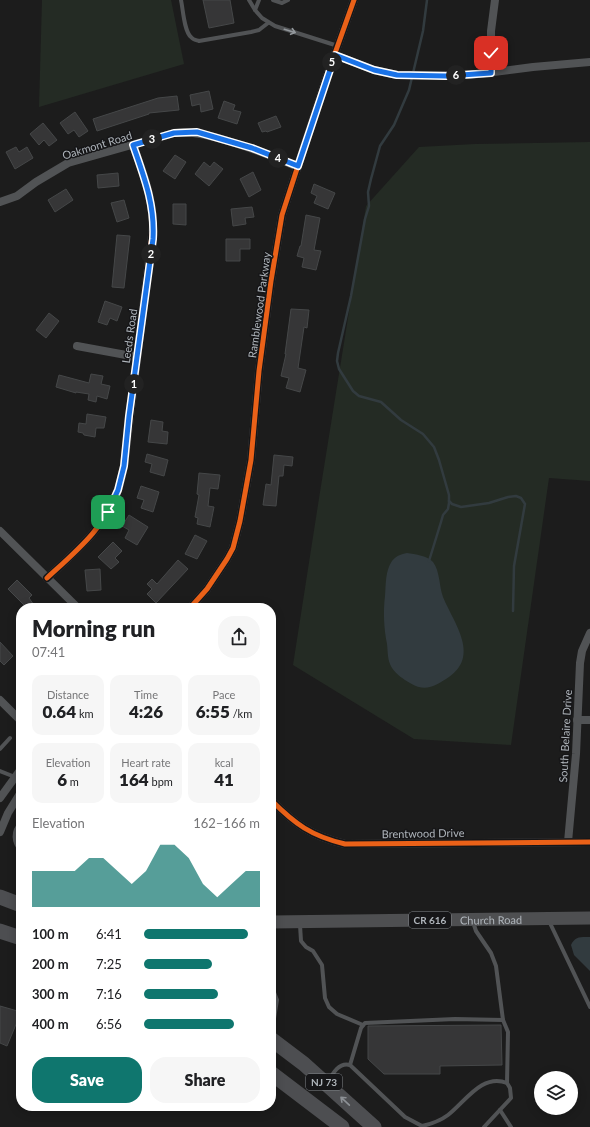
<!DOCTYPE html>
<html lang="en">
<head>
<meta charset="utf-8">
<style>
	body { margin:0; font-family:Lato,sans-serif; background:#f6f6f6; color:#202124; height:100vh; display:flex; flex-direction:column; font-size:15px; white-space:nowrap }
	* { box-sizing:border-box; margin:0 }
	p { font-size:13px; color:#757577 }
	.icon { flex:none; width:22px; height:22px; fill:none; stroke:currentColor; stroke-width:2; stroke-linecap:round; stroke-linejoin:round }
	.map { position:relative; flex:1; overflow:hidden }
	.details { position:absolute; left:16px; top:603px; width:260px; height:508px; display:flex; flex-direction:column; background:#fff; border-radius:16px; box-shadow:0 2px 10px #0003 }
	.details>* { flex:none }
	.controls { position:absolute; left:534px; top:1071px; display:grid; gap:8px }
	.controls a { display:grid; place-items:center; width:44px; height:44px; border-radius:50%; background:#fff; box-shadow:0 2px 10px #0003; font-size:20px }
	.pin { position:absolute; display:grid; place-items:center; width:34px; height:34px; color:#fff; margin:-17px; border-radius:8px; box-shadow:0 2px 6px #0006 }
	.km { position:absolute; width:20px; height:20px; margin:-10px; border-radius:50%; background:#222; color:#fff; font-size:11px; line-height:20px; text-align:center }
	.round { display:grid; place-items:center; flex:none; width:42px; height:42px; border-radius:16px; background:#f6f6f6 }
	.overview { display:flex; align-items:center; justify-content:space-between; height:68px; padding:0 16px }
	h1 { font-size:22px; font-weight:800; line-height:30px }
	.metrics { display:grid; grid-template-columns:repeat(3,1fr); gap:6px; height:68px; padding:4px 16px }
	.metrics div { display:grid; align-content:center; border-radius:10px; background:#f6f6f6; text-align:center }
	.metrics b { font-size:17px; font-weight:800 }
	.metrics small { font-size:11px; font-weight:400 }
	.metrics p { font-size:11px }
	.chart { height:112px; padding:8px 16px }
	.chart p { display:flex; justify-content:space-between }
	.chart svg { width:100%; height:72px; margin-top:4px; fill:#0f766e; opacity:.7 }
	.cta { display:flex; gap:8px; margin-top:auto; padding:8px 16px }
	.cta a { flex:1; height:46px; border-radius:16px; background:#0f766e; color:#fff; font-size:16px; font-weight:800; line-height:46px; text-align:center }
	.cta a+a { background:#f6f6f6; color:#202124 }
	ul { padding:0 16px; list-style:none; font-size:13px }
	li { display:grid; grid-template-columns:64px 48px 1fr; align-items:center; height:30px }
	li i { height:10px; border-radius:5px; background:#0f766e }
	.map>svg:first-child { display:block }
	.green { fill:#242b24 }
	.water { fill:#323b3f }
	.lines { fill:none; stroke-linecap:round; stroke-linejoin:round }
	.stream { stroke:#323b3f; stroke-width:2.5 }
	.building { fill:#363637; stroke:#454748 }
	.lane { stroke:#515355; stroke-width:4 }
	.street { stroke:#515355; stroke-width:8 }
	.primary { stroke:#4e4f51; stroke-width:13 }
	.highway { stroke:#4d4e51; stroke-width:15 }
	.cycleway-casing { stroke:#161618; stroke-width:8 }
	.cycleway { stroke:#ea6118; stroke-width:5 }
	.oneway { stroke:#93989c }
	.oneway2 { stroke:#8d9196 }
	.route-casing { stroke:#fff; stroke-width:8 }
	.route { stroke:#1a73e8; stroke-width:5 }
	.labels { text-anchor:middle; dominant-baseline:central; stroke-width:3; stroke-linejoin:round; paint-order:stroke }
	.shield { fill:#161618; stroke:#81858a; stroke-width:1 }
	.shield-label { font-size:10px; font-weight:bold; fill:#afb5bb }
	.street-label { font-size:11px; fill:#afb5bb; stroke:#161618 }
</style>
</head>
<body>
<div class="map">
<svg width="590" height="1127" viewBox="0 0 590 1127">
	<rect width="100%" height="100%" fill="#1c1c1c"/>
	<g class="green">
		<path d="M42,0H171L184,64L39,107Z"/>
		<path d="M590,142V481L549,478L511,745L414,739L293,665L320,492L366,206L419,147L475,144Z"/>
	</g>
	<g class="water">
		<path d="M407,553C415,554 428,556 433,562C440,571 439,586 443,597C454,624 482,657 446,679C433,687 425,692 410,683C403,679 397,675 392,668C387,660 388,652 387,644C384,629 383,612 385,596C386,585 385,571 392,561C396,556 401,554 407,553Z"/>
		<path d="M590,937V971L574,955L571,945C575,936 581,937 590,937Z"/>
	</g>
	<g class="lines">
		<g class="stream">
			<path d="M427,0L423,31L409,90L394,125L380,146L371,179L368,192L369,206L365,219L351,296L338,353L337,361L339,369L353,391L359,396L381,402L401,420L423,434L434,447L439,460L449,495V503L448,509L443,515L441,522L429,561"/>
			<path d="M449,501L452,504L461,507L489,503L508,497L516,496L521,498L525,504L514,566L513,611"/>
		</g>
	</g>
	<g class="building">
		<path d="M203,0H230L234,23L209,28Z"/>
		<path d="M209,91L213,109L201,112L200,104L192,106L190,95Z"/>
		<path d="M177,96L179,110L149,113V114L97,131L93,119L158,98Z"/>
		<path d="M224,101L235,105L233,110L241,112L237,124L218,118Z"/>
		<path d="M75,112L88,131L79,137L74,130L68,134L60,123Z"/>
		<path d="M276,116L281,127L267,132L266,131L262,132L258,123Z"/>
		<path d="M43,123L57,140L49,146L44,140L39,145L30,134Z"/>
		<path d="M16,147L19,152L27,147L33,158L15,169L6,152Z"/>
		<path d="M175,155L186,162L175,179L163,171Z"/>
		<path d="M204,162L210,167L214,162L223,169L209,186L195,174Z"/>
		<path d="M253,172L261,190L249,197L240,179Z"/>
		<path d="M118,173L119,186L98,188L97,175Z"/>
		<path d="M314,184L335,193L328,209L314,203L317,196L311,193Z"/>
		<path d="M66,189L73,200L55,212L48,200Z"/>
		<path d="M124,200L129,218L117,222L111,203Z"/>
		<path d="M173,204H186V225L173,224Z"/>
		<path d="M252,207L254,217L245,218L246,224L233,226L231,209Z"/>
		<path d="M306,215L320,218L314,250L321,251L316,270L302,267L304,258L297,256L300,246H301Z"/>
		<path d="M117,235L130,236L124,288L112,287Z"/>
		<path d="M226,239H250V249H240V261H226Z"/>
		<path d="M105,301L122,307L117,321L110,318L107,325L98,322Z"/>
		<path d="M291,309L309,310L307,328L304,327L298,368L306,370L300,392L286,388L289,378L281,376L286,354H285Z"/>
		<path d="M49,313L59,321L46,338L36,330Z"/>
		<path d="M91,374L103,376L101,384L110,386L107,399L97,396L96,402L88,400L89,394L76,392V393L56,387L59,375L89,383Z"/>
		<path d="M87,414L106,417L104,428H96L95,437L84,435L83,433L78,432L79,423L86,424Z"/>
		<path d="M151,420L163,422L162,431L168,432L167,444L148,442Z"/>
		<path d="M147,454L168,460L164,476L150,472L152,464L145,462Z"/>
		<path d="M274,455L293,457L292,466L284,465L283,476H279L276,506L263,505L266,484L271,485Z"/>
		<path d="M199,473L220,475L218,489L210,488L208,506L214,507L210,527L197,524L198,518L195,517L199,495L197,494Z"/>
		<path d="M141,486L159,492L153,512L141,508L144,500L137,498Z"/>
		<path d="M129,515L148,527L137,545L125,538L129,530L122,526Z"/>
		<path d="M195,535L207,541L197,559L185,554Z"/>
		<path d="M113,542L122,551L115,558L119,562L111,569L98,557Z"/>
		<path d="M178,560L188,569L156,603L147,594L152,589L147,584L152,579L157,584Z"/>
		<path d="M100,569L101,590L87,591L85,570Z"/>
		<path d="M17,580L32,595L29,598L36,608H27L8,589Z"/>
		<path d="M0,642L13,656L4,665L0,661Z"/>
		<path d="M0,1006L21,1012L18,1023L17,1022L7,1046L0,1043Z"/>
		<path d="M501,1025L502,1065L440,1066V1074H384L368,1059V1026Z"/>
	</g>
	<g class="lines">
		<g class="lane">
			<path d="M181,0C183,9 184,31 191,37C193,40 196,40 199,41L251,32L259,30L268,23"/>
			<path d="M249,0L255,10L262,18L275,26L338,46"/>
			<path d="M273,0L282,3L288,0"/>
			<path d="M255,10L259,0"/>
			<path d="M0,749L10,738"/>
			<path d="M0,771L15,777L21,782"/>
			<path d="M21,823C12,831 13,842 21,851"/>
			<path d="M549,921L590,1007"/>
			<path d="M473,922L476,931L491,953L496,966L503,1020L508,1032L507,1083L510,1088L511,1098L484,1127"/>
			<path d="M300,925L301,941L306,947L313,951L322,965L325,998L329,1007L337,1014L363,1025"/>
			<path d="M271,985L277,1000L271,1037"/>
			<path d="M350,1065L361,1028L365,1023L455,1019L503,1020"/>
			<path d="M328,1082C333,1073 339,1062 350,1065L405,1117L422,1126C431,1124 440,1121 448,1115C465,1102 482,1073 507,1083"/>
			<path d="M500,1110L511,1127"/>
		</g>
		<g class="street">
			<path d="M335,55L374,70L397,75H470L533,67L590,62"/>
			<path d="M491,73V31L495,0"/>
			<path d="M0,202L17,196L36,182L68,163L174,133C195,131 212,136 231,142C254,149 276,157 298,167"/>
			<path d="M77,346L137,357"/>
			<path d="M0,531L78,608"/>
			<path d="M47,578C75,552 106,527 118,490C121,482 122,474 124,466L153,227C153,198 143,172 133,145"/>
			<path d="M190,608L207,589L227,559L233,548L240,521L251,460L259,371L271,281L282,215L329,70L354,0"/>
			<path d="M0,700L21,721"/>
			<path d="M577,720H590"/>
			<path d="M0,798L21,769"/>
			<path d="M271,800C295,824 311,836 345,844L590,842"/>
			<path d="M0,832L8,813L21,792"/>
			<path d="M568,842L576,754L580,663L582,651L590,633"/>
		</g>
		<path class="primary" id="s1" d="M271,922L590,918"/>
		<g class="highway">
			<path d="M0,897L21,905"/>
			<path d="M0,931L21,938"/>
			<path d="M271,1039L304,1064L374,1127"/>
			<path d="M271,1073L342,1127"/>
		</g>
		<g class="cycleway-casing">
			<g id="cycleway">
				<path d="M47,578C75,552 106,527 118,490C121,482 122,474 124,466L153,227C153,198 143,172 133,145"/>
				<path d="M190,608L207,589L227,559L233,548L240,521L251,460L259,371L271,281L282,215L329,70L354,0"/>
				<path d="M271,800C295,824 311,836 345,844L590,842"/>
			</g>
		</g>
		<use href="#cycleway" class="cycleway"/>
	</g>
	<defs><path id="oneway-shaft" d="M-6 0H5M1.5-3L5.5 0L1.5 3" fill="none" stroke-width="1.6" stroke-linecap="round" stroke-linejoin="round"/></defs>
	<use class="oneway" href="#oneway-shaft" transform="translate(290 31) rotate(17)"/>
	<use class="oneway2" href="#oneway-shaft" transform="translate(345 1101) rotate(-137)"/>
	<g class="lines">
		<g class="route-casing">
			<path id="route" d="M108,512L118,490L124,466L129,416L153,239C155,204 144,177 133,145L174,133L197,132L252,148L298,166L335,55L374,70L397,75L446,76L491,73V53"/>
		</g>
		<use href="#route" class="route"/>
	</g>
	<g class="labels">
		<g class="shield">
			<rect x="409" y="912" width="42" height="16" rx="3"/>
			<rect x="306" y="1074" width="36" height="16" rx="3"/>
		</g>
		<g class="shield-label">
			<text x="430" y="920">CR 616</text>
			<text x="324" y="1082">NJ 73</text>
		</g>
		<g class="street-label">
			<text transform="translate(97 145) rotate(-17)">Oakmont Road</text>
			<text transform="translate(259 305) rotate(-82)">Ramblewood Parkway</text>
			<text transform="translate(129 336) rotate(-82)">Leeds Road</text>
			<text transform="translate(565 736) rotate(-87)">South Belaire Drive</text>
			<text transform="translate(423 833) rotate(-1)">Brentwood Drive</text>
			<text stroke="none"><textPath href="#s1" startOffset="220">Church Road</textPath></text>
		</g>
	</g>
</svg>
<div class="controls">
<a><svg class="icon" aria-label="layers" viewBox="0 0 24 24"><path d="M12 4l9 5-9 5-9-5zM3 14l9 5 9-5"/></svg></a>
</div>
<div class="pin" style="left:108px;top:512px;background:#1e9e55"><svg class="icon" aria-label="arrive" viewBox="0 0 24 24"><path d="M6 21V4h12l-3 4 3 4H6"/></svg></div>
<div class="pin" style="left:491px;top:53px;background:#d93025"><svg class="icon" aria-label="check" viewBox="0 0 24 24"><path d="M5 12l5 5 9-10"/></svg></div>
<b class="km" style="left:134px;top:384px">1</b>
<b class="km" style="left:151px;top:254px">2</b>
<b class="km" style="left:152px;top:139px">3</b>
<b class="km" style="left:278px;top:158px">4</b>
<b class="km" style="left:332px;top:62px">5</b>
<b class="km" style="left:456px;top:75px">6</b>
<section class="details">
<div class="overview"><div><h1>Morning run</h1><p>07:41</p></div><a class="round"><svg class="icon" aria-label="share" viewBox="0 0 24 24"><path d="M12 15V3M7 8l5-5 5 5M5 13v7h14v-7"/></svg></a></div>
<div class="metrics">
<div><p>Distance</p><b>0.64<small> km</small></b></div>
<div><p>Time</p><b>4:26</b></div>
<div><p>Pace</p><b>6:55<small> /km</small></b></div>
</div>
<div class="metrics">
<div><p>Elevation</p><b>6<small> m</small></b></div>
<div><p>Heart rate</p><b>164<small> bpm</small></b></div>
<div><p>kcal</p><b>41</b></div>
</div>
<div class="chart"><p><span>Elevation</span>162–166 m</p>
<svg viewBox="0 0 160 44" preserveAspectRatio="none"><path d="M0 44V22L10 22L20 22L30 22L40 14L50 14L60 22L70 30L80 22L90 6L100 6L110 14L120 30L130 38L140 30L150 22L160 22V44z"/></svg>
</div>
<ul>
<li><b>100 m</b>6:41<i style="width:90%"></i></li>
<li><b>200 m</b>7:25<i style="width:59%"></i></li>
<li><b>300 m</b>7:16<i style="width:64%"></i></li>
<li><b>400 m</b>6:56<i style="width:78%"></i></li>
</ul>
<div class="cta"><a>Save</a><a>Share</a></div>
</section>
</div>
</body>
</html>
